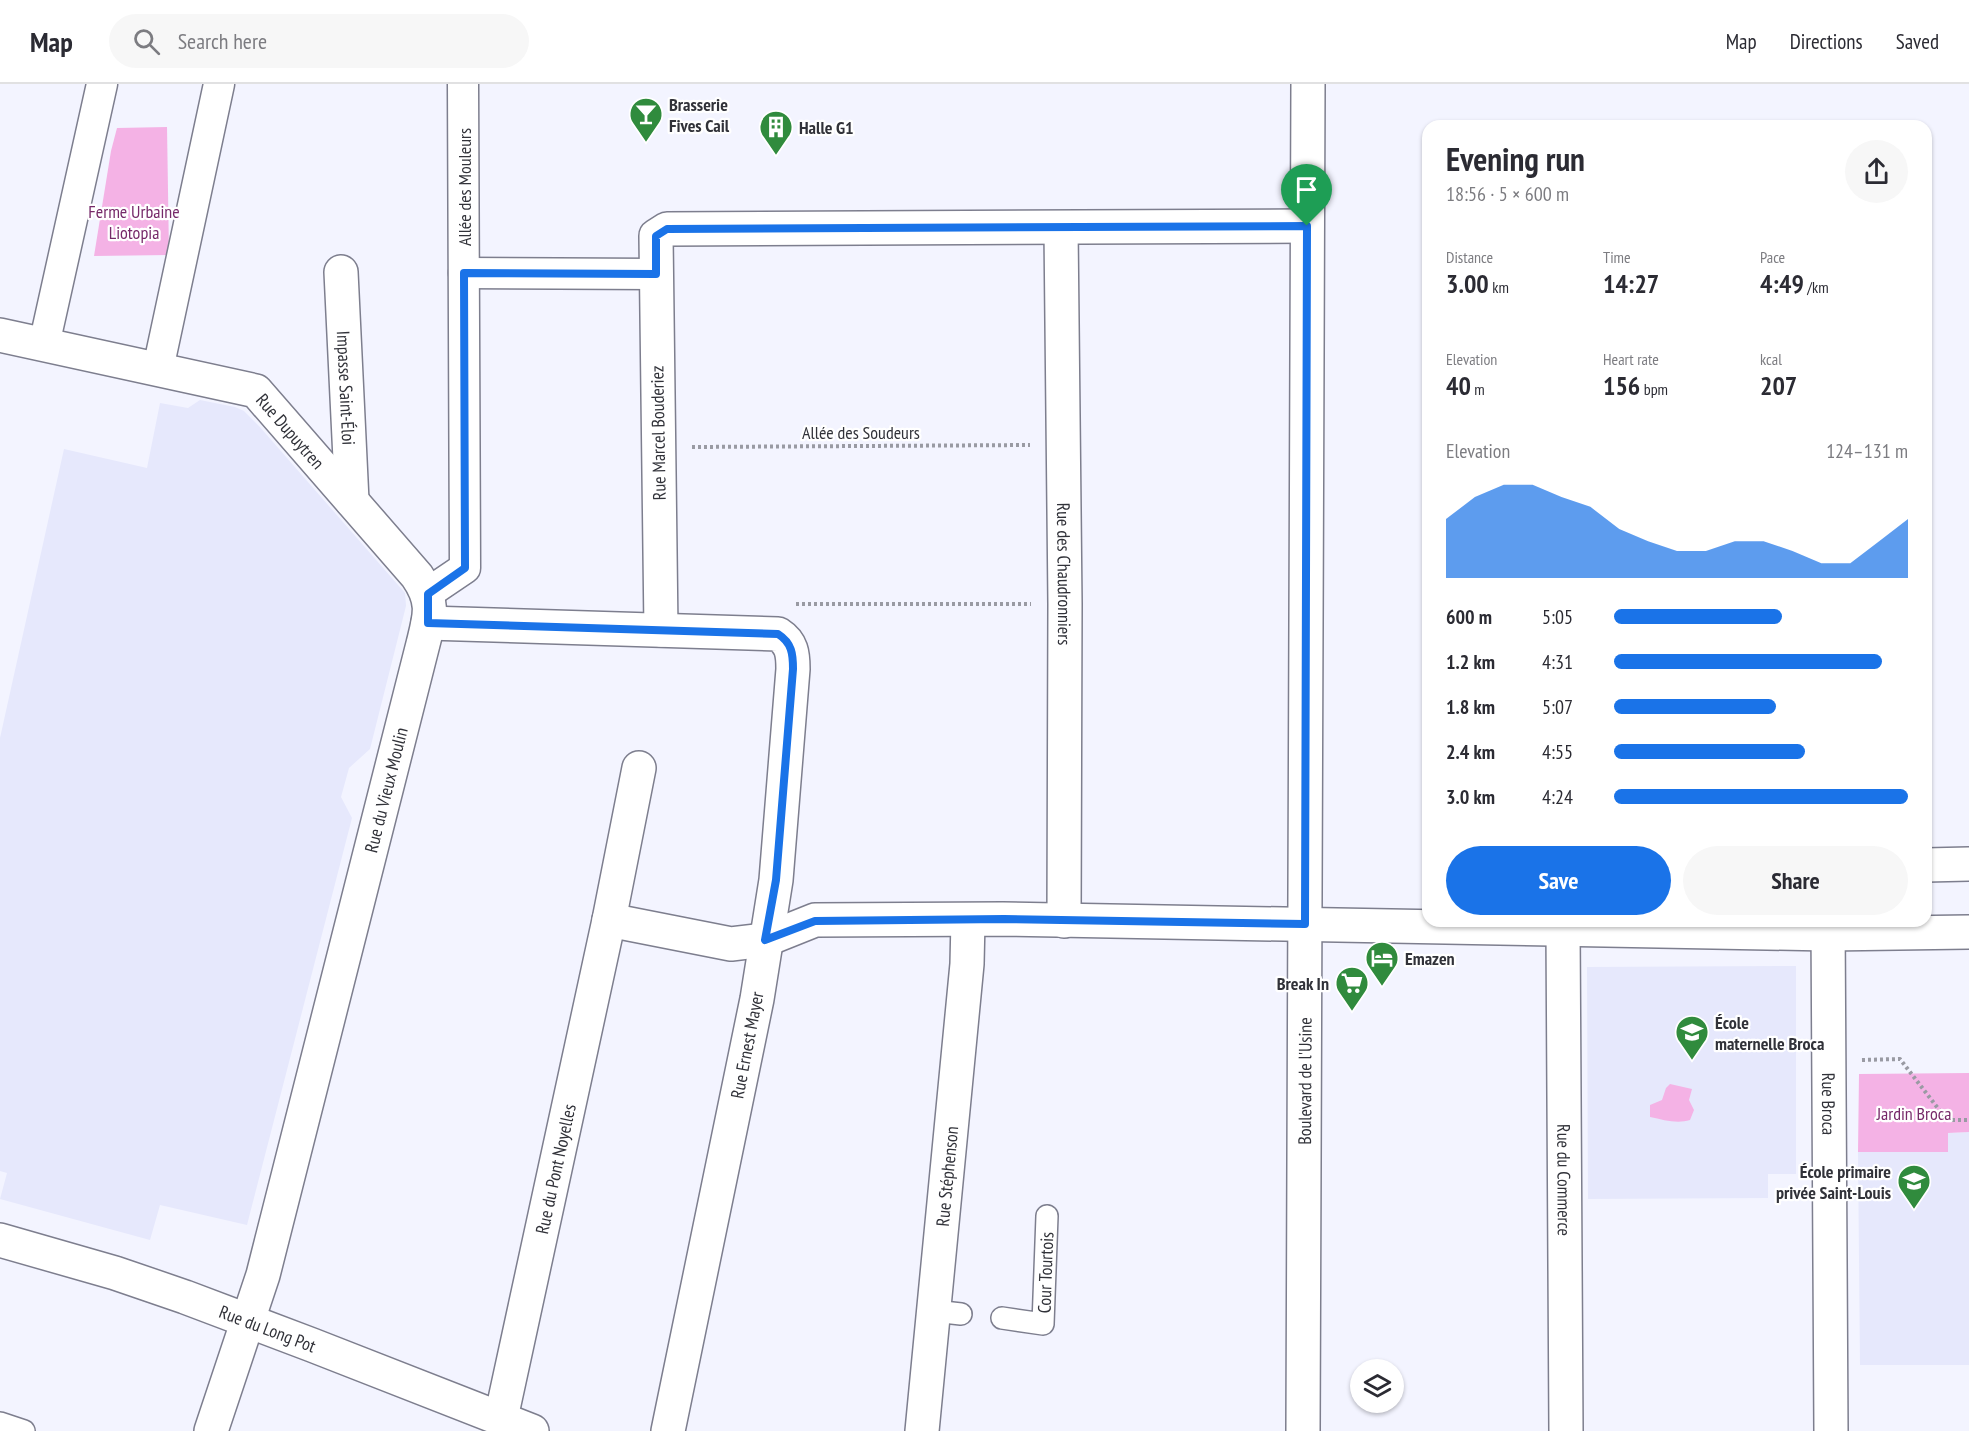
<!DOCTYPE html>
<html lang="en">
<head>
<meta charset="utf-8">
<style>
	body { margin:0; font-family:"PT Sans Narrow",sans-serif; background:#f7f7f7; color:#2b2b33; height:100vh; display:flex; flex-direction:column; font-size:22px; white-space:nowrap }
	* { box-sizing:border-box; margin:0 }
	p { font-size:20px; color:#7c7c81 }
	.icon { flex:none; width:33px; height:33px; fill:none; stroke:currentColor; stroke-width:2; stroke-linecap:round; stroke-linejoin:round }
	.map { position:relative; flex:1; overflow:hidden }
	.panel { position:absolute; left:1422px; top:36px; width:510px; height:807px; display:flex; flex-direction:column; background:#fff; border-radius:18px; box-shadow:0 2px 4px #0004 }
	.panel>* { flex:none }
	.tools { position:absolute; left:1350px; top:1275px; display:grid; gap:12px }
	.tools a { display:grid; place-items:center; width:54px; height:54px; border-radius:50%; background:#fff; box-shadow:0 2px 4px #0004; font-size:30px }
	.pin { position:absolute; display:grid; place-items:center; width:51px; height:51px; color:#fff; margin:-62px -26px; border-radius:50% 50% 50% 0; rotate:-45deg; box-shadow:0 0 6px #0007 }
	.pin .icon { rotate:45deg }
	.round { display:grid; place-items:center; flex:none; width:63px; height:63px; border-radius:32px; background:#f7f7f7 }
	.summary { display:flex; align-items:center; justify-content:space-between; height:102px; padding:0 24px }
	h1 { font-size:33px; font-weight:700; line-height:45px }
	.metrics { display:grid; grid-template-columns:repeat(3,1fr); gap:9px; height:102px; padding:6px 24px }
	.metrics div { display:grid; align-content:center }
	.metrics b { font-size:26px; font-weight:700 }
	.metrics small { font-size:16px; font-weight:400 }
	.metrics p { font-size:16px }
	.chart { height:168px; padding:12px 24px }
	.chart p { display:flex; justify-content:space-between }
	.chart svg { width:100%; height:108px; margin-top:6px; fill:#1a73e8; opacity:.7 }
	.primary-button { display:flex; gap:12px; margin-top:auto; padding:12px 24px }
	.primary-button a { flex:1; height:69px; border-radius:36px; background:#1a73e8; color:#fff; font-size:24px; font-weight:700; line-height:69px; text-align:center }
	.primary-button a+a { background:#f7f7f7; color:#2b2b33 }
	ul { padding:0 24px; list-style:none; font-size:20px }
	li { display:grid; grid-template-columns:96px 72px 1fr; align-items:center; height:45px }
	li i { height:15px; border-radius:8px; background:#1a73e8 }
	header { display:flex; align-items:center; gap:36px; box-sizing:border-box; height:84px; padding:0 30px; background:#fff; border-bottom:2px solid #e1e1e2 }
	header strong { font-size:28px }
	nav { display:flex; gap:33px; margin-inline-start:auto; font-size:21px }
	.search { width:420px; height:54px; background:#f7f7f7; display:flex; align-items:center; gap:15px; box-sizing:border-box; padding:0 21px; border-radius:33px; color:#7c7c81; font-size:22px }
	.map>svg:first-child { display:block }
	.built { fill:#e6e8fc }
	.green { fill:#f4b2e5 }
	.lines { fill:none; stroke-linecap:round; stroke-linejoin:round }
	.service-casing { stroke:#7d7e8e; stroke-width:24 }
	.pedestrian-casing { stroke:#7d7e8e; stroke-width:33 }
	.minor-casing { stroke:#7d7e8e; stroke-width:36 }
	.tertiary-casing { stroke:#7d7e8e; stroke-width:36 }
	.path { stroke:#999aa3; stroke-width:4; stroke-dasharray:3 3; stroke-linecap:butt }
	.service { stroke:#fff; stroke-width:21 }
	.pedestrian { stroke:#fff; stroke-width:30 }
	.minor { stroke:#fff; stroke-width:33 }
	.tertiary { stroke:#fff; stroke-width:33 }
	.route-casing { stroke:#fff; stroke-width:12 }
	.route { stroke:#1a73e8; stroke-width:8 }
	.labels { text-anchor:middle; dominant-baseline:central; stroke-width:4.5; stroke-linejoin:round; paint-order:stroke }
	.poi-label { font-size:18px; font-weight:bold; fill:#313239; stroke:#fff; text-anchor:start }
	.street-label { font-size:18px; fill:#313239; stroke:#fff }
	.park-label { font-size:18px; fill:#762969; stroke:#fff }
</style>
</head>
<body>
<header>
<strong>Map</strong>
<div class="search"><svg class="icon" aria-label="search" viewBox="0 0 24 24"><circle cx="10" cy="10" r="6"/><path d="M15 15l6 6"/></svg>Search here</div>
<nav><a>Map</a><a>Directions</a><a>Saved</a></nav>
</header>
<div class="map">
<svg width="1969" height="1347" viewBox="0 0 1969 1347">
	<rect width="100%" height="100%" fill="#f3f4ff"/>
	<g class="built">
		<path d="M200,316L235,323L244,327L259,342L405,509L406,522L370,665L349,684L341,713L352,734L247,1141L160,1121L150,1156L0,1115L7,1089L0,1087V654L64,365L147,384L160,319L188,324Z"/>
		<path d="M1796,882V1090H1768V1114L1588,1115L1587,883Z"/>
		<path d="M1969,1048V1281H1860L1858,1068H1948V1049Z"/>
	</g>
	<g class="green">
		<path d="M167,43L169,171L94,172L111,67L117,44Z"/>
		<path d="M1969,989V1048L1948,1049V1068H1858L1859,990Z"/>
		<path d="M1670,1000L1692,1005L1689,1016L1694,1026L1690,1036C1677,1040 1664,1036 1650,1033V1021L1662,1016L1666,1004Z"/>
	</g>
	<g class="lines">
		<g class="service-casing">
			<g id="service">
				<path d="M934,1227L961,1230"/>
				<path id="s1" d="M1002,1234L1043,1240L1047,1132"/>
				<path d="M0,1339L24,1347"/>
			</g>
		</g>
		<g class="pedestrian-casing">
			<g id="pedestrian">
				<path d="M464,189L656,190"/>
				<path d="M44,261L102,0"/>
				<path d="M158,285L219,0"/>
				<path d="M428,509L465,484L463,0"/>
			</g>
		</g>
		<g class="minor-casing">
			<g id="minor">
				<path id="s2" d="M1061,144L1065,520L1064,837"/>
				<path id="s3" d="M341,188L352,417"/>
				<path id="s4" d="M0,251L256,307L417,492C435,518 430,532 423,560L263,1191L211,1347"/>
				<path d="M428,539L778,550C792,559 793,570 793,585L776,796L757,915L668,1347"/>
				<path d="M661,546L656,152L667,145L1307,142"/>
				<path d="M1926,781L1969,780"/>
				<path d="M609,836L731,860L765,856L815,836L1003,835L1828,850L1969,848"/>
				<path id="s5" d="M1828,837L1831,1347"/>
				<path id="s6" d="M1563,844L1566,1347"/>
				<path id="s7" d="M501,1334L609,836L639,684"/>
				<path id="s8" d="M922,1347L967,880L968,836"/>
				<path id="s9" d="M1303,1347L1308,0"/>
			</g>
		</g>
		<g class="tertiary-casing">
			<g id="tertiary">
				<path id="s10" d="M0,1156L115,1189L185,1213L312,1261L532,1347"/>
			</g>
		</g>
		<g class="path">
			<path d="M692,363L1030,361"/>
			<path d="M796,520H1031"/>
			<path d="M1862,976L1900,975L1947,1036H1969"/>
		</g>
		<use href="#service" class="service"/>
		<use href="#pedestrian" class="pedestrian"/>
		<use href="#minor" class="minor"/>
		<use href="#tertiary" class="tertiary"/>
	</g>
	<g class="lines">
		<g class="route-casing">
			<path id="route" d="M1307,142L1305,840L1004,835L815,837L765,856L776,796L793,585C793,570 792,559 778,550L428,539V510L465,484L464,189L656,190V152L667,145Z"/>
		</g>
		<use href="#route" class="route"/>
	</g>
	<defs>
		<g id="bar-pin" transform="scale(1.725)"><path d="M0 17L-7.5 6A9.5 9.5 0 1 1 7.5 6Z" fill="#308b3d" stroke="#fff"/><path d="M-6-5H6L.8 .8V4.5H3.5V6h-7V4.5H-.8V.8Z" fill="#fff"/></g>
		<g id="building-pin" transform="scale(1.725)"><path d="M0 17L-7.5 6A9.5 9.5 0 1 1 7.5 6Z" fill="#308b3d" stroke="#fff"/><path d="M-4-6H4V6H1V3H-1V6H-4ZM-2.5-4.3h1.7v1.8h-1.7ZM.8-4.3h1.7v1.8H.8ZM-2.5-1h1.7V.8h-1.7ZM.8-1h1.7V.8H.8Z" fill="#fff"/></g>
		<g id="hotel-pin" transform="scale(1.725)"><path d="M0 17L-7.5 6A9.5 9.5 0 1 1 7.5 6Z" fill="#308b3d" stroke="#fff"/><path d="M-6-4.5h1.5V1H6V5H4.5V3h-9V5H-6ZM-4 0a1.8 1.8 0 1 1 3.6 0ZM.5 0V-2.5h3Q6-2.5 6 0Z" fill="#fff"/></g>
		<g id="supermarket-pin" transform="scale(1.725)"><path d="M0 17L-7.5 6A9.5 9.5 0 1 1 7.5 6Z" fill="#308b3d" stroke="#fff"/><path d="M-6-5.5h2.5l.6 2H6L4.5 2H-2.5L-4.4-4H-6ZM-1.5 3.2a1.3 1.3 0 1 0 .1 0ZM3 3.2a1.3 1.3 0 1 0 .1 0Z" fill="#fff"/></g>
		<g id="school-pin" transform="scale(1.725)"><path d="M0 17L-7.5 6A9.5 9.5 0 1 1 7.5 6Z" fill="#308b3d" stroke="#fff"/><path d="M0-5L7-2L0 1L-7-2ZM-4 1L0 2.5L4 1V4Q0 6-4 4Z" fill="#fff"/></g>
	</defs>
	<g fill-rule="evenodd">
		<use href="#bar-pin" x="646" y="30"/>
		<use href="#building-pin" x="776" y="43"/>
		<use href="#hotel-pin" x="1382" y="874"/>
		<use href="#supermarket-pin" x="1352" y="899"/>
		<use href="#school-pin" x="1692" y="948"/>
		<use href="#school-pin" x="1914" y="1097"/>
	</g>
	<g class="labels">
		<g class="poi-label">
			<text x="669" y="20">Brasserie<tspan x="669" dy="21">Fives Cail</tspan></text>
			<text x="799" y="43">Halle G1</text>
			<text x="1405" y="874">Emazen</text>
			<text x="1329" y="899" text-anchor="end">Break In</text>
			<text x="1715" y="938">École<tspan x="1715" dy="21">maternelle Broca</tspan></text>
			<text x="1891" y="1087" text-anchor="end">École primaire<tspan x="1891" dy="21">privée Saint-Louis</tspan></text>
		</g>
		<g class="street-label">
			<text transform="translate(464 103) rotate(-90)">Allée des Mouleurs</text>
			<text stroke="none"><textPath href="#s3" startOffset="116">Impasse Saint-Éloi</textPath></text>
			<text stroke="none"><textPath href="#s4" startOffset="315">Rue Dupuytren</textPath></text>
			<text x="861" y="348">Allée des Soudeurs</text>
			<text transform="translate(658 349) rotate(-91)">Rue Marcel Bouderiez</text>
			<text stroke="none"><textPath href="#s2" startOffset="346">Rue des Chaudronniers</textPath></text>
			<text transform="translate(386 706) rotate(-76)">Rue du Vieux Moulin</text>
			<text transform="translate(747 961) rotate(-79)">Rue Ernest Mayer</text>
			<text stroke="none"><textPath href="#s9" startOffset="350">Boulevard de l'Usine</textPath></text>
			<text stroke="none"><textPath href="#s5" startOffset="183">Rue Broca</textPath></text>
			<text stroke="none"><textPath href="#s7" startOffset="255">Rue du Pont Noyelles</textPath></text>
			<text stroke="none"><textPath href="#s8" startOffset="256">Rue Stéphenson</textPath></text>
			<text stroke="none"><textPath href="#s6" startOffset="252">Rue du Commerce</textPath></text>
			<text stroke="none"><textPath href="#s1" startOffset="93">Cour Tourtois</textPath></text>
			<text stroke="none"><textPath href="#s10" startOffset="282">Rue du Long Pot</textPath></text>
		</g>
		<g class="park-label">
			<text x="134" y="127">Ferme Urbaine<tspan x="134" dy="21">Liotopia</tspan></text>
			<text x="1914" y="1029">Jardin Broca</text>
		</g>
	</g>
</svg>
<div class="tools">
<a><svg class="icon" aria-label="layers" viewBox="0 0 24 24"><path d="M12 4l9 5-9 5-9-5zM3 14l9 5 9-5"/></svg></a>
</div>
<div class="pin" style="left:1307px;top:142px;background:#1e9e55"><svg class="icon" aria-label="arrive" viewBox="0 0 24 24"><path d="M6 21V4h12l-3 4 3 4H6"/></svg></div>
<section class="panel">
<div class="summary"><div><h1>Evening run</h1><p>18:56 · 5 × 600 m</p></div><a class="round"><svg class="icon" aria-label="share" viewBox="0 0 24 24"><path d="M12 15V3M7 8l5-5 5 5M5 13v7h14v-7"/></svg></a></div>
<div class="metrics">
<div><p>Distance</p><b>3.00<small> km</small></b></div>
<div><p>Time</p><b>14:27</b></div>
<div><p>Pace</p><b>4:49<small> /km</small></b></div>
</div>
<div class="metrics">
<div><p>Elevation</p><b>40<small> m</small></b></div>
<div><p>Heart rate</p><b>156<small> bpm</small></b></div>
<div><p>kcal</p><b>207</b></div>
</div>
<div class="chart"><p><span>Elevation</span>124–131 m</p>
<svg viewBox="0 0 160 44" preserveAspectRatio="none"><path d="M0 44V20L10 11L20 6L30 6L40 11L50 15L60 24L70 29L80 33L90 33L100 29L110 29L120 33L130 38L140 38L150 29L160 20V44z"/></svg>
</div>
<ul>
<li><b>600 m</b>5:05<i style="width:57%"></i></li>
<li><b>1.2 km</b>4:31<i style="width:91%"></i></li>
<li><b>1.8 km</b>5:07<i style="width:55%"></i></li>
<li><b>2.4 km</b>4:55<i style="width:65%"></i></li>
<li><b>3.0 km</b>4:24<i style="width:100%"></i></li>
</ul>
<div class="primary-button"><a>Save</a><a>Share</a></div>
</section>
</div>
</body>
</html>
